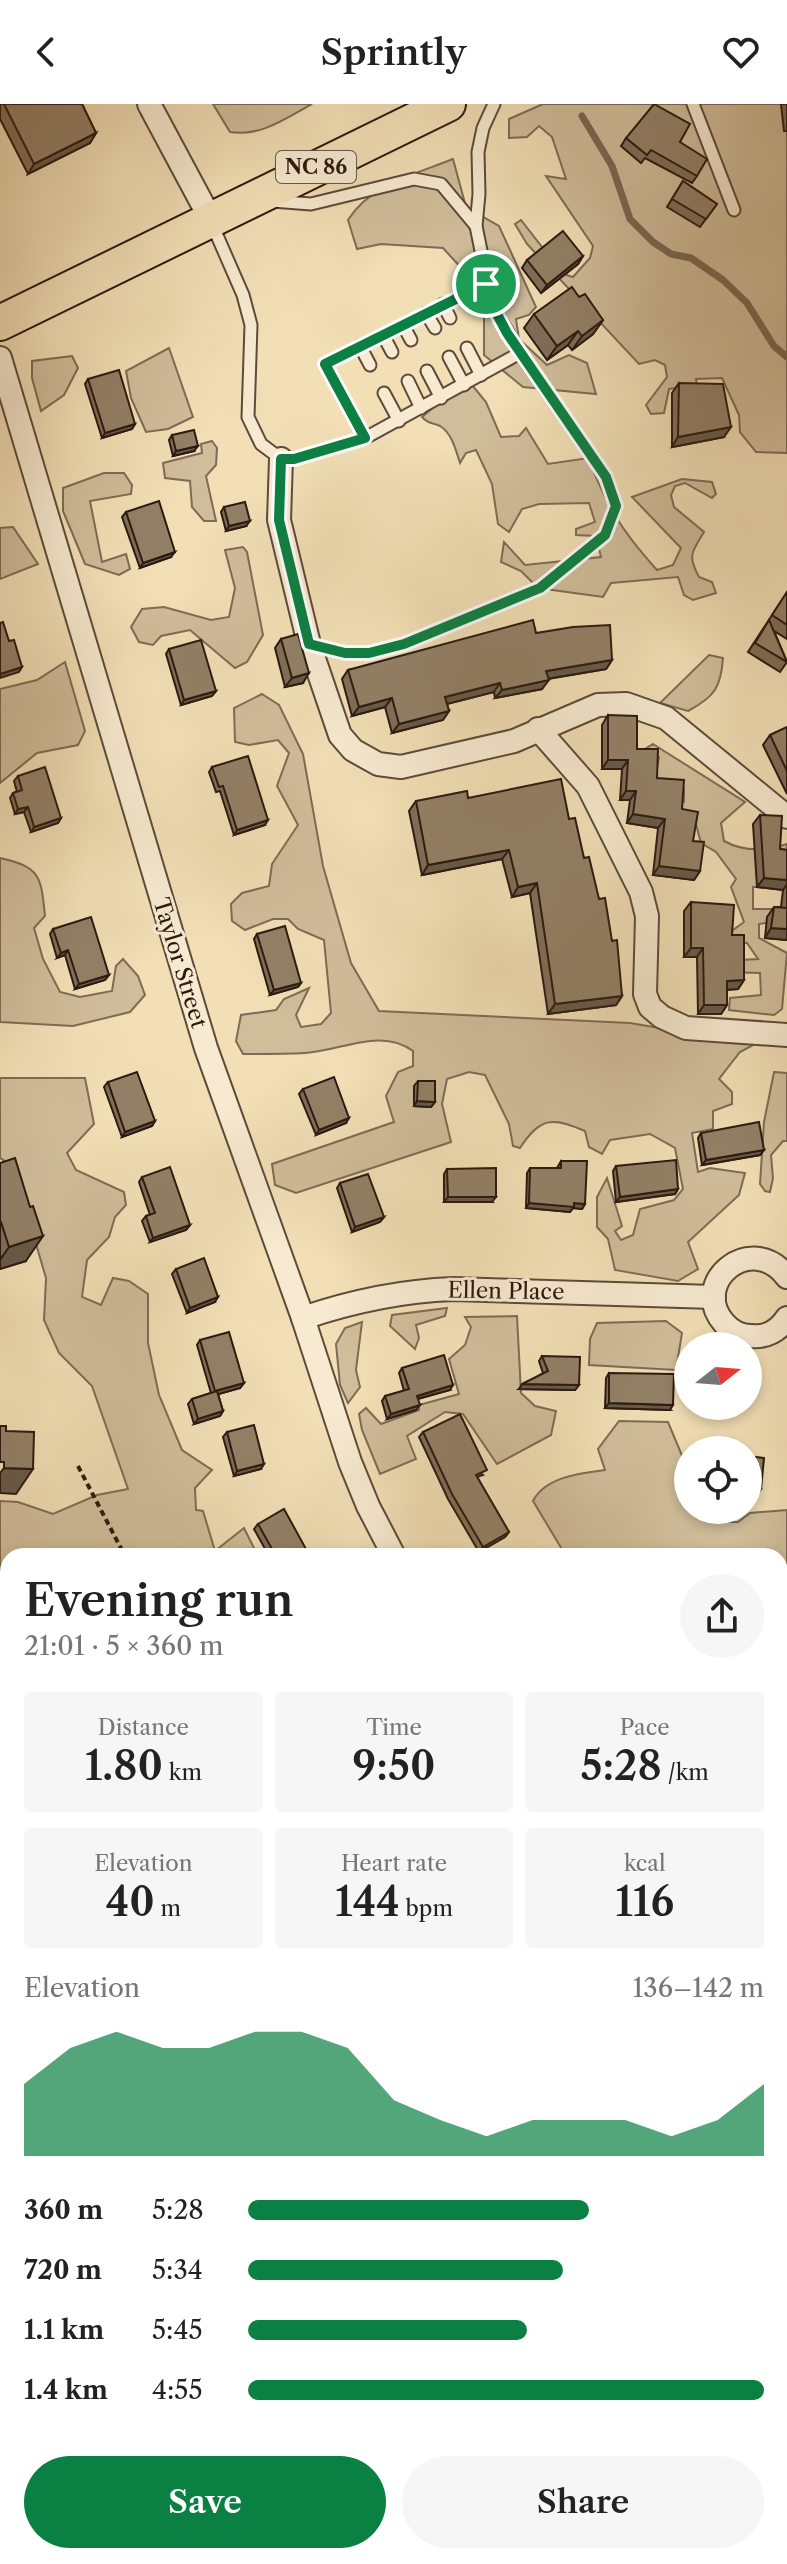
<!DOCTYPE html>
<html lang="en">
<head>
<meta charset="utf-8">
<style>
	body { margin:0; font-family:"Libre Caslon Text",serif; background:#f6f6f6; color:#222; height:100vh; display:flex; flex-direction:column; font-size:30px; white-space:nowrap }
	* { box-sizing:border-box; margin:0 }
	p { font-size:26px; color:#767676 }
	.icon { flex:none; width:44px; height:44px; fill:none; stroke:currentColor; stroke-width:2; stroke-linecap:round; stroke-linejoin:round }
	.map { position:relative; flex:1; overflow:hidden }
	.drawer { position:absolute; left:0px; top:1444px; width:788px; height:1016px; display:flex; flex-direction:column; background:#fff; border-radius:24px 24px 0 0; box-shadow:0 4px 12px #0003 }
	.drawer>* { flex:none }
	.needle { width:52px; rotate:73deg }
	.tools { position:absolute; left:674px; top:1228px; display:grid; gap:16px }
	.tools a { display:grid; place-items:center; width:88px; height:88px; border-radius:50%; background:#fff; box-shadow:0 4px 12px #0003; font-size:40px }
	.pin { position:absolute; display:grid; place-items:center; width:68px; height:68px; color:#fff; margin:-34px; border:4px solid #fff; border-radius:50%; box-shadow:0 2px 8px #0007 }
	.round { display:grid; place-items:center; flex:none; width:84px; height:84px; border-radius:42px; background:#f6f6f6 }
	.head { display:flex; align-items:center; justify-content:space-between; height:136px; padding:0 24px }
	h1 { font-size:44px; font-weight:600; line-height:60px }
	.figures { display:grid; grid-template-columns:repeat(3,1fr); gap:12px; height:136px; padding:8px 24px }
	.figures div { display:grid; align-content:center; border-radius:8px; background:#f6f6f6; text-align:center }
	.figures b { font-size:40px; font-weight:600 }
	.figures small { font-size:22px; font-weight:400 }
	.figures p { font-size:22px }
	.chart { height:224px; padding:16px 24px }
	.chart p { display:flex; justify-content:space-between }
	.chart svg { width:100%; height:144px; margin-top:8px; fill:#0b8043; opacity:.7 }
	.button { display:flex; gap:16px; margin-top:auto; padding:16px 24px }
	.button a { flex:1; height:92px; border-radius:48px; background:#0b8043; color:#fff; font-size:32px; font-weight:600; line-height:92px; text-align:center }
	.button a+a { background:#f6f6f6; color:#222 }
	ul { padding:0 24px; list-style:none; font-size:26px }
	li { display:grid; grid-template-columns:128px 96px 1fr; align-items:center; height:60px }
	li i { height:20px; border-radius:10px; background:#0b8043 }
	header { display:flex; justify-content:space-between; align-items:center; height:104px; padding:0 24px; background:#fff; font-size:36px; font-weight:600 }
	.map>svg:first-child { display:block }
	.green { fill:#d0bd9a; stroke:#7e6b55; stroke-width:2 }
	.water { fill:#ae9c7e; stroke:#7a6852; stroke-width:2 }
	.lines { fill:none; stroke-linecap:round; stroke-linejoin:round }
	.stream { stroke:#7a6852; stroke-width:7 }
	.lane-casing { stroke:#5d4a3a; stroke-width:15 }
	.street-casing { stroke:#5d4a3a; stroke-width:26 }
	.primary-casing { stroke:#2b1910; stroke-width:38 }
	.path { stroke:#2b1910; stroke-width:4; stroke-dasharray:6 4; stroke-linecap:butt }
	.lane { stroke:#f7ead0; stroke-width:11 }
	.street { stroke:#f7ead0; stroke-width:22 }
	.primary { stroke:#f2dfb6; stroke-width:34 }
	.wall { fill:#7e6e58; stroke:#2b1910; stroke-width:2 }
	.shaded-wall { fill:#665a47; stroke:#2b1910; stroke-width:2 }
	.building { fill:#928066; stroke:#2b1910; stroke-width:2 }
	.route-casing { stroke:#fff; stroke-width:16 }
	.route { stroke:#0b8043; stroke-width:10 }
	.labels { text-anchor:middle; dominant-baseline:central; stroke-width:6; stroke-linejoin:round; paint-order:stroke }
	.shield { fill:#f7ead0; stroke:#68584a; stroke-width:2 }
	.shield-label { font-size:20px; font-weight:bold; fill:#2b1910 }
	.street-label { font-size:22px; fill:#2b1910; stroke:#f7ead0 }
</style>
</head>
<body>
<header><svg class="icon" aria-label="back" viewBox="0 0 24 24"><path d="M15 5l-7 7 7 7"/></svg>Sprintly<svg class="icon" aria-label="heart" viewBox="0 0 24 24"><path d="M12 20l-8-8c-3-5 5-10 8-4 3-6 11-1 8 4z"/></svg></header>
<div class="map">
<svg width="787" height="2460" viewBox="0 0 787 2460">
	<rect width="100%" height="100%" fill="#f2dfb6"/>
	<filter id="stains"><feTurbulence type="fractalNoise" baseFrequency=".0025" numOctaves="4"/><feColorMatrix values="0 0 0 0 .2 0 0 0 0 .09 0 0 0 0 .02 0 0 0 .5 -.17"/></filter>
	<radialGradient id="worn" r=".72"><stop offset=".6" stop-color="#630" stop-opacity="0"/><stop offset="1" stop-color="#630" stop-opacity=".3"/></radialGradient>
	<g class="green">
		<path d="M213,0H312C286,14 261,33 230,28Z"/>
		<path d="M543,0H781L785,27H787V349L756,348L740,328L739,311L722,274L696,275L706,334L683,283L669,285L664,309L651,310L646,301L667,273L665,261L655,256L639,260L527,140L515,120L521,116L563,170L573,173L590,154L593,142L546,72L566,75L552,33L539,22L527,33L509,34V15Z"/>
		<path d="M453,55L466,103L499,122L536,203L529,211L516,215L519,235L547,261L569,251L587,259L596,290L523,283L484,251V207L475,179L443,144L381,140L357,145L348,116C370,80 416,70 453,55Z"/>
		<path d="M169,244L193,313L168,325L146,328L131,294L126,267Z"/>
		<path d="M72,252L78,264L64,291L41,307L32,274V257Z"/>
		<path d="M472,281L486,298L501,333L519,332L526,324L548,360L588,354C608,404 621,426 657,466L673,461L681,444L632,393L682,375L712,378L716,390L712,394L685,379L675,382L671,391L674,403L704,428C692,448 687,451 699,473L712,478L716,489L693,496L684,491L678,473L611,479L603,493L538,484L521,467L501,458L504,438L525,461L601,453L596,432L576,431V425L595,418L589,399L539,400L522,405L509,428L498,420L492,380L476,346L466,349L460,359C456,347 452,329 440,322C432,318 429,321 422,313L452,288Z"/>
		<path d="M212,337L217,344L216,361L206,372L216,417H204L192,403L190,377L165,374L163,359L202,349L201,340Z"/>
		<path d="M104,369H124L132,381L131,390L90,397L102,458L126,450L130,465L119,471L85,460L63,407V384Z"/>
		<path d="M13,423L38,460L0,475V424Z"/>
		<path d="M243,443L247,448L263,531L247,558L235,564L190,526L161,532L153,541L139,538L131,523L142,505L164,503L211,516L229,513L235,484L225,446Z"/>
		<path d="M709,551L723,554C721,584 714,593 688,607L660,599Z"/>
		<path d="M65,558L85,627L78,641L37,649L0,679V585L37,576Z"/>
		<path d="M262,590L279,601L303,650L323,762L351,859L379,907L630,919L755,940L740,948L719,975L732,988V1000L713,1007V1025L692,1029L698,1068L710,1064L745,1069L739,1091L688,1138L698,1165L678,1177L615,1166L608,1135L597,1123V1093L607,1074L622,1122L615,1127L621,1136L633,1131L640,1105L674,1096L683,1085L675,1044L650,1030L610,1036L602,1050L589,1043L585,1027C551,1012 540,1014 520,1044L513,1042L509,1020L485,971L469,968L447,975L442,1000L451,1038L296,1089L275,1081L272,1060L394,1018L386,992L398,968L413,962V947C381,923 341,947 305,949C284,950 263,950 243,950L236,937L241,911L276,906L284,895L309,884L296,911L301,923L321,920L331,909L324,836L298,825L288,815H273L245,826L232,817L231,800L242,789L269,782L272,760L298,721L277,682L289,649L278,636L249,641L235,638L234,604Z"/>
		<path d="M653,640L745,698L721,719L724,737C744,748 766,747 787,740V782L753,783V805H787V816L759,820V834L787,849L782,905L774,911L729,906L730,894L761,891L760,869L724,868L721,857L758,855L747,839L696,835L698,824L733,826L744,818L731,783L736,775L716,748L701,739L695,717L670,708L684,698V685L630,674L657,664L659,653L645,645Z"/>
		<path d="M0,754C41,763 41,773 45,812L34,824L43,855L60,888L80,893L112,887L116,862L123,855L138,872L145,891L130,908L73,922L0,918Z"/>
		<path d="M774,968L787,969V1037H783L771,1051L773,1074L770,1088L765,1087L760,1080L764,1018Z"/>
		<path d="M0,974H85L94,1020L67,1049L76,1066L124,1088L126,1101L115,1113L109,1133L87,1156L82,1193L101,1201L113,1174L129,1177L148,1190V1239L159,1291L182,1346L212,1366L195,1384L196,1406L203,1407L215,1447L244,1424L258,1452H8V1494L0,1498V1397L18,1398L53,1410L97,1391L128,1385L92,1282L59,1249L44,1216L46,1174L13,1062L0,1054Z"/>
		<path d="M447,1204L445,1212L416,1221L419,1234L415,1245L390,1222L392,1211Z"/>
		<path d="M517,1212L521,1289L535,1302L556,1307L551,1331L497,1360L463,1310L445,1308L407,1332L416,1355L380,1370L362,1326L359,1310L366,1304L381,1320L419,1306V1301L459,1290L449,1255L465,1241L471,1223L465,1213Z"/>
		<path d="M666,1217L682,1229L676,1266L589,1261L590,1235L597,1219Z"/>
		<path d="M362,1218L356,1266L360,1283L348,1299L340,1281L336,1240L345,1224Z"/>
		<path d="M619,1317L668,1318L688,1366V1406H705L711,1418H738L750,1409L787,1406V1499L780,1497V1452H655L635,1448L619,1452H566L533,1397C545,1373 581,1369 605,1366L598,1345Z"/>
		<path d="M8,1522V1774L0,1767V1526Z"/>
		<path d="M0,1858L8,1865V1952L0,1960V1929L6,1924L0,1916Z"/>
		<path d="M0,2142L8,2144V2245L0,2254V2170L6,2160L0,2157Z"/>
		<path d="M780,2384L787,2386V2460H734L732,2452H780Z"/>
		<path d="M109,2452H262L260,2460H110Z"/>
		<path d="M295,2452H677L679,2460H293Z"/>
	</g>
	<g class="water">
		<path d="M780,1497L787,1499V1695L780,1703Z"/>
		<path d="M780,1750L787,1777V2184L780,2193Z"/>
	</g>
	<g class="lines">
		<g class="stream">
			<path d="M582,12L612,62L630,115L653,138L671,150L691,154L723,176L747,199L774,242L787,253"/>
			<path d="M0,1549L8,1542"/>
			<path d="M306,2460L307,2452"/>
		</g>
		<g class="lane-casing">
			<g id="lane">
				<path d="M693,0L734,106"/>
				<path d="M272,97L311,100L414,75L441,80L476,122"/>
				<path d="M212,120L243,191L251,221L248,313L261,340L281,355H294L365,334L520,249"/>
				<path d="M443,200L450,214"/>
				<path d="M426,209L435,224"/>
				<path d="M403,221L411,236"/>
				<path d="M383,231L392,248"/>
				<path d="M360,242L370,261"/>
				<path d="M467,244L481,271"/>
				<path d="M449,253L464,281"/>
				<path d="M427,267L441,294"/>
				<path d="M408,277L421,304"/>
				<path d="M384,289L399,317"/>
				<path d="M365,334L325,260L486,180"/>
				<path d="M310,541L345,549H369L404,540L540,484L605,431L616,402L606,373L520,249L492,201L476,122L479,90L478,48L483,24L494,0"/>
			</g>
		</g>
		<g class="street-casing">
			<g id="street">
				<path d="M149,0L210,114"/>
				<path d="M0,254L206,944L303,1214L350,1358L368,1402L394,1452"/>
				<path d="M281,355L279,416L309,540L340,631L353,646L378,660L401,663L514,637L598,601L626,600L666,614L787,713"/>
				<path d="M538,625L588,682L641,788L647,812L645,890L650,903L662,913L686,924L787,931"/>
				<path d="M787,1173C751,1126 689,1179 724,1219C731,1227 740,1232 751,1232C766,1234 779,1226 787,1214"/>
				<path d="M303,1214C353,1197 400,1187 453,1185L714,1193"/>
				<path d="M0,1808L8,1814"/>
				<path d="M780,2253L787,2251"/>
				<path d="M0,2301L8,2293"/>
				<path d="M0,2387L8,2395"/>
				<path d="M701,2452L703,2460"/>
			</g>
		</g>
		<g class="primary-casing">
			<path id="primary" d="M0,219L448,0"/>
		</g>
		<g class="path">
			<path d="M78,1362L125,1452"/>
			<path d="M0,1475L8,1474"/>
		</g>
		<use href="#lane" class="lane"/>
		<use href="#street" class="street"/>
		<use href="#primary" class="primary"/>
	</g>
	<g class="wall">
		<path d="M0,0H82L96,29L90,39L28,70L0,15Z"/>
		<path d="M781,0H787V27H784Z"/>
		<path d="M626,34L680,38L697,72L692,79L645,54L641,59L621,42Z"/>
		<path d="M683,77L717,100L700,123L667,103Z"/>
		<path d="M583,152L578,160L541,189L522,164L527,156Z"/>
		<path d="M579,193L603,216L593,230L572,246L568,241L547,256L524,224L534,210Z"/>
		<path d="M88,275L135,320L132,325L102,334L85,280Z"/>
		<path d="M679,279L724,333L672,343V289Z"/>
		<path d="M172,331L194,347L173,352L169,336Z"/>
		<path d="M224,403L246,422L226,427L221,408Z"/>
		<path d="M126,408L171,453L140,464L122,413Z"/>
		<path d="M787,488V535L774,527L787,558L780,568L748,548Z"/>
		<path d="M536,529L612,556L606,565L548,575L542,585L495,594L494,588L447,600L449,607L443,616L392,629L385,603L352,612L342,575L348,566Z"/>
		<path d="M281,535L303,579L285,583L275,544Z"/>
		<path d="M169,545L216,587L212,592L181,601L166,550Z"/>
		<path d="M608,611L637,645L657,674L682,705L693,737L700,767L694,776L653,771L658,724L627,719L630,696H620L622,665H602V621Z"/>
		<path d="M787,623V690L763,641L770,631Z"/>
		<path d="M212,663L265,721L234,731L220,687L216,688L209,668Z"/>
		<path d="M18,672L61,714L58,719L31,728L24,708L15,710L10,694L13,689L17,688L14,677Z"/>
		<path d="M468,694L569,715L599,795L612,837L622,892L616,901L548,910L530,789L512,793L502,755L422,771L409,707L416,697Z"/>
		<path d="M760,711L780,745L787,746V836L765,834L767,813L774,803H781L783,786L757,783L753,720Z"/>
		<path d="M691,798L732,831L744,876L738,885L727,886V901L721,910H698L697,853H684V807Z"/>
		<path d="M53,825L109,871L105,876L75,885L65,851L57,854L50,830Z"/>
		<path d="M257,830L301,879L298,883L270,891L254,835Z"/>
		<path d="M418,977L435,998L431,1003L414,1002V982Z"/>
		<path d="M108,978L155,1017L152,1022L122,1033L104,983Z"/>
		<path d="M303,985L346,1019L316,1031L299,990Z"/>
		<path d="M701,1029L764,1046L760,1051L702,1061L698,1034Z"/>
		<path d="M561,1057L585,1100L582,1105L573,1104L570,1108L526,1104L527,1069L530,1064H557Z"/>
		<path d="M0,1059L26,1157L0,1165Z"/>
		<path d="M616,1062L678,1085L675,1090L616,1098L613,1067Z"/>
		<path d="M447,1065L492,1098H444V1070Z"/>
		<path d="M142,1073L190,1121L186,1126L150,1138L142,1117L146,1112L150,1111L139,1078Z"/>
		<path d="M340,1079L384,1113L380,1118L352,1128L337,1084Z"/>
		<path d="M176,1165L215,1198L187,1209L172,1170Z"/>
		<path d="M200,1236L244,1279L240,1284L218,1290L223,1307L220,1312L194,1320L188,1300L192,1295L211,1289L197,1241Z"/>
		<path d="M542,1252L579,1281L575,1286L519,1285L543,1269L539,1257Z"/>
		<path d="M402,1264L450,1286L418,1295L416,1306L387,1315L382,1297L385,1292L404,1287L399,1269Z"/>
		<path d="M609,1269L670,1306L605,1304L606,1274Z"/>
		<path d="M227,1328L261,1365L234,1372L223,1333Z"/>
		<path d="M423,1328L483,1371L477,1373L509,1428L505,1433L479,1448L448,1395L419,1333Z"/>
		<path d="M258,1420L306,1445L302,1450L298,1452H269L254,1425Z"/>
		<path d="M0,1651L8,1655V1704L0,1700Z"/>
		<path d="M8,1963V2012L6,2013L1,1998H0V1966Z"/>
		<path d="M787,2323V2349L783,2328Z"/>
		<path d="M162,2452H198V2460H160V2455Z"/>
	</g>
	<g class="shaded-wall">
		<path d="M96,29L90,39L28,70L34,60Z"/>
		<path d="M583,152L578,160L541,189L547,181Z"/>
		<path d="M603,216L593,230L572,246L582,232Z"/>
		<path d="M578,227L568,241L547,256L557,242Z"/>
		<path d="M135,320L132,325L102,334L105,329Z"/>
		<path d="M731,323L724,333L672,343L678,333Z"/>
		<path d="M198,342L194,347L173,352L176,347Z"/>
		<path d="M250,417L246,422L226,427L229,422Z"/>
		<path d="M175,448L171,453L140,464L143,459Z"/>
		<path d="M612,556L606,565L540,576L546,567Z"/>
		<path d="M22,563L19,568L0,574V570Z"/>
		<path d="M309,569L303,579L285,583L292,574Z"/>
		<path d="M549,576L542,585L495,594L502,586Z"/>
		<path d="M500,579L494,588L439,602L445,593Z"/>
		<path d="M216,587L212,592L181,601L184,596Z"/>
		<path d="M392,594L385,603L352,612L359,603Z"/>
		<path d="M449,607L443,616L392,629L399,620Z"/>
		<path d="M608,656H628L622,665H602Z"/>
		<path d="M626,687H636L630,696H620Z"/>
		<path d="M28,703L24,708L15,710L18,705Z"/>
		<path d="M633,710L665,715L658,724L627,719Z"/>
		<path d="M61,714L58,719L31,728L34,723Z"/>
		<path d="M268,716L265,721L234,731L237,726Z"/>
		<path d="M509,746L502,755L422,771L428,761Z"/>
		<path d="M659,762L700,767L694,776L653,771Z"/>
		<path d="M764,774L787,776V780L783,786L757,783Z"/>
		<path d="M537,779L530,789L512,793L518,783Z"/>
		<path d="M771,824L787,825V836L765,834Z"/>
		<path d="M691,844H703L697,853H684Z"/>
		<path d="M68,846L65,851L57,854L61,849Z"/>
		<path d="M109,871L105,876L75,885L79,880Z"/>
		<path d="M744,876L738,885L721,886L727,877Z"/>
		<path d="M301,879L298,883L270,891L274,886Z"/>
		<path d="M622,892L616,901L548,910L555,900Z"/>
		<path d="M704,901H727L721,910H698Z"/>
		<path d="M417,997L435,998L431,1003L414,1002Z"/>
		<path d="M349,1014L346,1019L316,1031L319,1026Z"/>
		<path d="M155,1017L152,1022L122,1033L125,1028Z"/>
		<path d="M764,1046L760,1051L702,1061L706,1056Z"/>
		<path d="M678,1085L675,1090L616,1098L620,1093Z"/>
		<path d="M448,1093H496L492,1098H444Z"/>
		<path d="M529,1099H574L585,1100L582,1105L573,1104L570,1108L526,1104Z"/>
		<path d="M384,1113L380,1118L352,1128L355,1123Z"/>
		<path d="M190,1121L186,1126L150,1138L153,1134Z"/>
		<path d="M43,1132L26,1157L0,1165V1156L9,1143Z"/>
		<path d="M218,1193L215,1198L187,1209L190,1204Z"/>
		<path d="M244,1279L240,1284L212,1292L215,1287Z"/>
		<path d="M522,1280L579,1281L575,1286L519,1285Z"/>
		<path d="M453,1281L450,1286L413,1296L417,1292Z"/>
		<path d="M609,1299L673,1301L670,1306L605,1304Z"/>
		<path d="M420,1301L416,1306L387,1315L391,1310Z"/>
		<path d="M223,1307L220,1312L194,1320L198,1315Z"/>
		<path d="M264,1360L261,1365L234,1372L237,1367Z"/>
		<path d="M4,1364L33,1365L16,1390L0,1389V1369Z"/>
		<path d="M748,1384L761,1385L751,1400L748,1399Z"/>
		<path d="M509,1428L505,1433L479,1448L483,1443Z"/>
		<path d="M8,1988L1,1998H0V1995L3,1990Z"/>
		<path d="M0,2125L8,2127V2139L0,2137Z"/>
	</g>
	<g class="building">
		<path d="M4,0H82L96,29L34,60Z"/>
		<path d="M654,0L690,20L680,38L707,55L697,72L651,46L647,51L626,34Z"/>
		<path d="M683,77L717,100L706,115L672,95Z"/>
		<path d="M563,127L583,152L547,181L527,156Z"/>
		<path d="M572,183L579,193L585,190L603,216L582,232L578,227L557,242L534,210Z"/>
		<path d="M119,266L135,320L105,329L88,275Z"/>
		<path d="M679,279L723,280L731,323L678,333Z"/>
		<path d="M194,326L198,342L176,347L172,331Z"/>
		<path d="M159,397L175,448L143,459L126,408Z"/>
		<path d="M245,398L250,417L229,422L224,403Z"/>
		<path d="M787,488V521L772,511Z"/>
		<path d="M533,516L536,529L573,523L610,521L612,556L546,567L549,576L502,586L500,579L445,593L449,607L399,620L392,594L359,603L348,566Z"/>
		<path d="M769,516L787,558L755,539Z"/>
		<path d="M3,518L9,537L14,536L22,563L0,570V519Z"/>
		<path d="M298,530L309,569L292,574L281,535Z"/>
		<path d="M201,536L216,587L184,596L169,545Z"/>
		<path d="M608,611L637,612V645H658L657,674L684,676L682,705L698,708L693,737L704,738L700,767L659,762L665,715L633,710L636,687H626L628,656H608Z"/>
		<path d="M787,623V667L770,631Z"/>
		<path d="M248,652L268,716L237,726L223,682L219,683L212,663Z"/>
		<path d="M45,663L61,714L34,723L28,703L18,705L13,689L22,686L18,672Z"/>
		<path d="M561,675L569,715L575,714L584,754L589,753L599,795L605,794L612,837L617,836L622,892L555,900L537,779L518,783L509,746L428,761L416,697L467,687L468,694Z"/>
		<path d="M760,711L782,712L780,745L787,746V776L764,774Z"/>
		<path d="M691,798L734,801L732,831H744V876L727,877V901H704L703,844H691Z"/>
		<path d="M787,802V825L771,824L774,803L787,804Z"/>
		<path d="M91,813L109,871L79,880L68,846L61,849L53,825Z"/>
		<path d="M285,822L301,879L274,886L257,830Z"/>
		<path d="M137,968L155,1017L125,1028L108,978Z"/>
		<path d="M334,973L349,1014L319,1026L303,985Z"/>
		<path d="M418,977H435V998L417,997Z"/>
		<path d="M759,1018L764,1046L706,1056L701,1029Z"/>
		<path d="M15,1054L30,1103L33,1102L43,1132L9,1143L1,1118H0V1059Z"/>
		<path d="M676,1056L678,1085L620,1093L616,1062Z"/>
		<path d="M561,1057H587L585,1100L574,1099V1103L529,1099L530,1064H561Z"/>
		<path d="M170,1063L190,1121L153,1134L146,1112L155,1109L142,1073Z"/>
		<path d="M496,1064V1093H448L447,1065Z"/>
		<path d="M368,1070L384,1113L355,1123L340,1079Z"/>
		<path d="M204,1154L218,1193L190,1204L176,1165Z"/>
		<path d="M229,1228L244,1279L215,1287L200,1236Z"/>
		<path d="M444,1251L453,1281L417,1292L420,1301L391,1310L385,1292L409,1285L402,1264Z"/>
		<path d="M542,1252L580,1253L579,1281L522,1280L548,1267Z"/>
		<path d="M609,1269L674,1270L673,1301L609,1299Z"/>
		<path d="M217,1287L223,1307L198,1315L192,1295Z"/>
		<path d="M460,1310L487,1366L476,1371L509,1428L483,1443L452,1390L423,1328Z"/>
		<path d="M254,1321L264,1360L237,1367L227,1328Z"/>
		<path d="M0,1322H6V1327L34,1328L33,1365L4,1364V1358H0Z"/>
		<path d="M748,1352L764,1354L761,1385L748,1384Z"/>
		<path d="M284,1405L306,1445L292,1452H276L258,1420Z"/>
		<path d="M0,1651L8,1655V1691L0,1687Z"/>
		<path d="M8,1963V1989L3,1990L0,1979V1966Z"/>
		<path d="M0,2063L8,2065V2127L0,2125Z"/>
		<rect x="167" y="2452" width="31" height="8"/>
	</g>
	<g class="lines">
		<g class="route-casing">
			<path id="route" d="M486,180L492,201L507,229L606,373L616,402L605,431L540,484L404,540L369,549H345L309,540L279,416L281,355H294L365,334L325,260Z"/>
		</g>
		<use href="#route" class="route"/>
	</g>
	<g class="labels">
		<rect class="shield" x="276" y="47" width="80" height="32" rx="6"/>
		<g class="shield-label">
			<text x="316" y="63">NC 86</text>
		</g>
		<g class="street-label">
			<text transform="translate(180 859) rotate(73)">Taylor Street</text>
			<text transform="translate(506 1187) rotate(1)">Ellen Place</text>
		</g>
	</g>
	<rect width="100%" height="100%" filter="url(#stains)"/>
	<rect width="100%" height="100%" fill="url(#worn)"/>
</svg>
<div class="tools">
<a><svg class="needle" viewBox="-14 -14 28 28"><path d="M0-13l5 13h-10z" fill="#e53935"/><path d="M0 13l5-13h-10z" fill="#767676"/></svg></a>
<a><svg class="icon" aria-label="locate" viewBox="0 0 24 24"><circle cx="12" cy="12" r="6"/><path d="M12 2v4M12 18v4M2 12h4M18 12h4"/></svg></a>
</div>
<div class="pin" style="left:486px;top:180px;background:#1e9e55"><svg class="icon" aria-label="arrive" viewBox="0 0 24 24"><path d="M6 21V4h12l-3 4 3 4H6"/></svg></div>
<section class="drawer">
<div class="head"><div><h1>Evening run</h1><p>21:01 · 5 × 360 m</p></div><a class="round"><svg class="icon" aria-label="share" viewBox="0 0 24 24"><path d="M12 15V3M7 8l5-5 5 5M5 13v7h14v-7"/></svg></a></div>
<div class="figures">
<div><p>Distance</p><b>1.80<small> km</small></b></div>
<div><p>Time</p><b>9:50</b></div>
<div><p>Pace</p><b>5:28<small> /km</small></b></div>
</div>
<div class="figures">
<div><p>Elevation</p><b>40<small> m</small></b></div>
<div><p>Heart rate</p><b>144<small> bpm</small></b></div>
<div><p>kcal</p><b>116</b></div>
</div>
<div class="chart"><p><span>Elevation</span>136–142 m</p>
<svg viewBox="0 0 160 44" preserveAspectRatio="none"><path d="M0 44V22L10 11L20 6L30 11L40 11L50 6L60 6L70 11L80 27L90 33L100 38L110 33L120 33L130 33L140 38L150 33L160 22V44z"/></svg>
</div>
<ul>
<li><b>360 m</b>5:28<i style="width:66%"></i></li>
<li><b>720 m</b>5:34<i style="width:61%"></i></li>
<li><b>1.1 km</b>5:45<i style="width:54%"></i></li>
<li><b>1.4 km</b>4:55<i style="width:100%"></i></li>
</ul>
<div class="button"><a>Save</a><a>Share</a></div>
</section>
</div>
</body>
</html>
